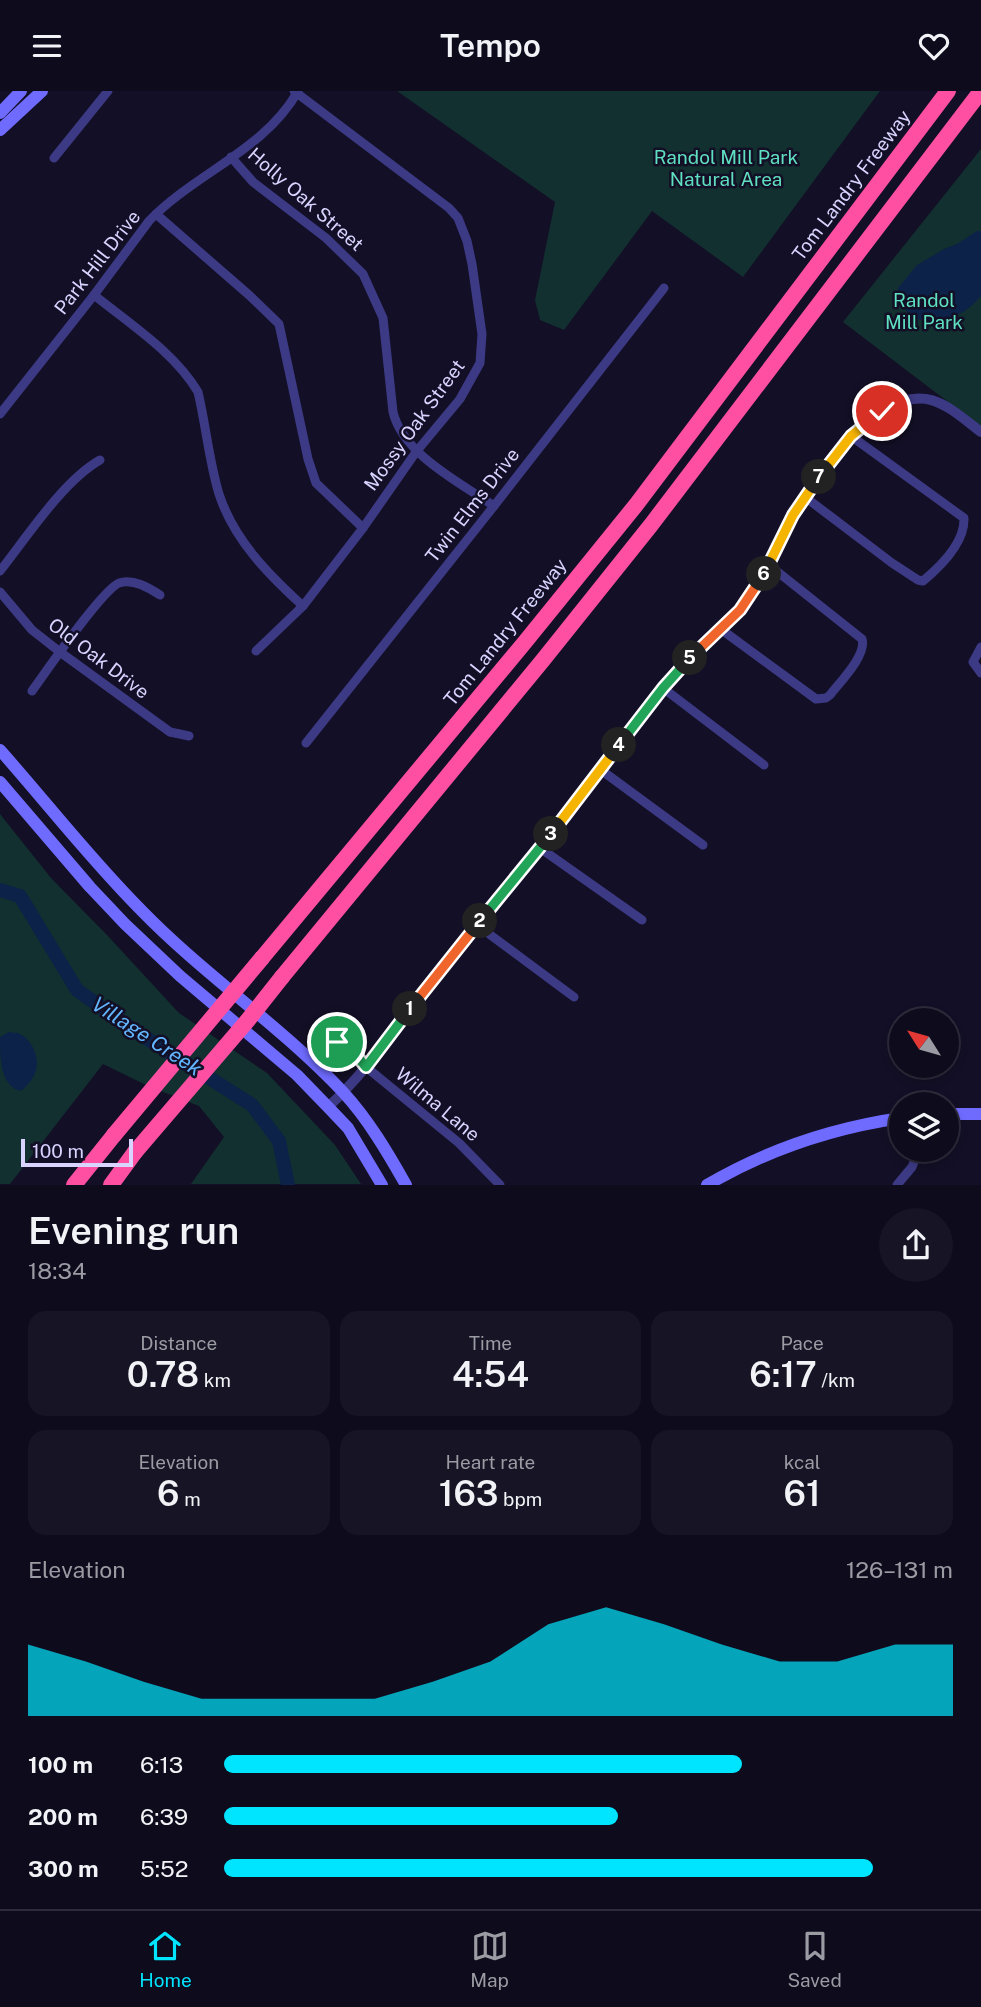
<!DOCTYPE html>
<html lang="en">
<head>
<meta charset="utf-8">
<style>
	body { margin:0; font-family:"Public Sans",sans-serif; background:#171425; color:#f1f3f6; height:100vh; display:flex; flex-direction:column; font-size:26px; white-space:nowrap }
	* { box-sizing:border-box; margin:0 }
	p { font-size:23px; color:#9b9ba3 }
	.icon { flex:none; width:38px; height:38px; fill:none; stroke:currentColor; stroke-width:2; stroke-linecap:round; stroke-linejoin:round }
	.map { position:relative; height:1094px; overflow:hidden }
	.details { display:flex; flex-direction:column; background:#0e0b1c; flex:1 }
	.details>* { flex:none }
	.needle { width:46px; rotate:307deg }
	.tools { position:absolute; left:889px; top:917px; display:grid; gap:14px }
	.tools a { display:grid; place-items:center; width:70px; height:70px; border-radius:50%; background:#0e0b1c; box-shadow:0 4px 10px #0003,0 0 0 2px #2e2b3b; font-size:35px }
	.scale { position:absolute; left:21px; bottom:18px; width:112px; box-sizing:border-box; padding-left:7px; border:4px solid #d9d4ff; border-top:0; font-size:19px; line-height:24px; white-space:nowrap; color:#d9d4ff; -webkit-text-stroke:5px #130f26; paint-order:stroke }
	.pin { position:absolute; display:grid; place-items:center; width:60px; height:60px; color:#fff; margin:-30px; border:4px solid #fff; border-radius:50%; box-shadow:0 2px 7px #0007 }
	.km { position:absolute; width:35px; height:35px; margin:-18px; border-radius:50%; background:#222; color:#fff; font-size:19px; line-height:35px; text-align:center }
	.round { display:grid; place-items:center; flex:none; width:74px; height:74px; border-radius:37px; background:#171425 }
	.summary { display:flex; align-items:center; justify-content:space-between; height:119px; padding:0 28px }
	h1 { font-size:38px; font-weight:600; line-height:52px }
	.figures { display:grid; grid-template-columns:repeat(3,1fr); gap:10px; height:119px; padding:7px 28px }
	.figures div { display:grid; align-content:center; border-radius:18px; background:#171425; text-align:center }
	.figures b { font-size:35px; font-weight:600 }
	.figures small { font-size:19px; font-weight:400 }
	.figures p { font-size:19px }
	.chart { height:196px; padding:14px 28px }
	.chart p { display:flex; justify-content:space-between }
	.chart svg { width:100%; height:126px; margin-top:7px; fill:#00e5ff; opacity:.7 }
	ul { padding:0 28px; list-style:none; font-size:23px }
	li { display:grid; grid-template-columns:112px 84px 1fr; align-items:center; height:52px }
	li i { height:18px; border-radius:9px; background:#00e5ff }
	header { display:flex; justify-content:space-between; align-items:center; height:91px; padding:0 28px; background:#0e0b1c; font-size:32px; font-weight:600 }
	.menu { display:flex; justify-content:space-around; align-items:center; height:98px; border-top:2px solid #2e2b3b; background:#0e0b1c; font-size:19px; color:#9b9ba3 }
	.menu a { display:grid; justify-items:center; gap:4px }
	.menu .current { color:#00e5ff }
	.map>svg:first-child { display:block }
	.green { fill:#12302f }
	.water { fill:#0c2248 }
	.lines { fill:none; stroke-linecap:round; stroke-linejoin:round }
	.river { stroke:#0c2248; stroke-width:14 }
	.minor { stroke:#3d3a85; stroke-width:9 }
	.tertiary { stroke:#3d3a85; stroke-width:10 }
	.secondary { stroke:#6f6bff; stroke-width:12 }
	.motorway { stroke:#ff4fa3; stroke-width:16 }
	.motorway-bridge { stroke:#ff4fa3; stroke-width:16 }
	.split-1-casing { stroke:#fff; stroke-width:14 }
	.split-2-casing { stroke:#fff; stroke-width:14 }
	.split-3-casing { stroke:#fff; stroke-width:14 }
	.split-4-casing { stroke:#fff; stroke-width:14 }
	.split-5-casing { stroke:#fff; stroke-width:14 }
	.split-6-casing { stroke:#fff; stroke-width:14 }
	.split-7-casing { stroke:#fff; stroke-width:14 }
	.split-8-casing { stroke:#fff; stroke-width:14 }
	.split-1 { stroke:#22a559; stroke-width:9 }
	.split-2 { stroke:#f0652b; stroke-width:9 }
	.split-3 { stroke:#22a559; stroke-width:9 }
	.split-4 { stroke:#f5b400; stroke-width:9 }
	.split-5 { stroke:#22a559; stroke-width:9 }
	.split-6 { stroke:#f0652b; stroke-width:9 }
	.split-7 { stroke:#f5b400; stroke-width:9 }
	.split-8 { stroke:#f5b400; stroke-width:9 }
	.labels { text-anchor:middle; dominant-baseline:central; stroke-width:5; stroke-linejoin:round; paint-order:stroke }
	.park-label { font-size:19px; fill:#5fe0c0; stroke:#130f26 }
	.street-label { font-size:19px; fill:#d9d4ff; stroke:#130f26 }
	.water-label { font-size:21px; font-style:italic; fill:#62b6ff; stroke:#130f26 }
</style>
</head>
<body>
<header><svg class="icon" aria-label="menu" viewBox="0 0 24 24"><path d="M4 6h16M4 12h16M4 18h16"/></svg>Tempo<svg class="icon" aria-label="heart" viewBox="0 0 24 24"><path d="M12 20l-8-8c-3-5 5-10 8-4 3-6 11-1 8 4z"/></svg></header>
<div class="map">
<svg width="981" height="1094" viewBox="0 0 981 1094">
	<rect width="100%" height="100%" fill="#130f26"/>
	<g class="green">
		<path d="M397,0H880L743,186L652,120L564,239L540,229L535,209L555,111Z"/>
		<path d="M981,58V336L843,231Z"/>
		<path d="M0,723L51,787L107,844L179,922L267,982L335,1054L361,1093H191L224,1046L199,1015L148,995L103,973L10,1093H0Z"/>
	</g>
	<g class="water">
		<path d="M977,140H981V205C969,221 950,228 932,234L914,226L897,212L898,197L917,174L944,158L957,153Z"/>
		<path d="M9,941C13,942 17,941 20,943C25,945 30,951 32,955C42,973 36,988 21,1000C0,996 0,966 0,946Z"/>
	</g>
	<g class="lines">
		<path class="river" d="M0,799L20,805L77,899L135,940L252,1014L279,1050L288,1094"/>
		<g class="minor">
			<path d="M231,66L253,91L326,147L363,183L383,227L393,321C403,363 459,391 494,415"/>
			<path d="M54,67L108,0"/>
			<path d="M156,123L249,204L279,233L308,368L316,392L363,437"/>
			<path d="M94,204C130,233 174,261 198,301C206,335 209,370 219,403C234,449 268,483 303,515"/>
			<path d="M0,323L94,204L149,130C195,82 265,59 298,0"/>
			<path d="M805,406L892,472L918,489L923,490C941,475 965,452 964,427L851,345"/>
			<path d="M0,480C27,446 63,390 100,369"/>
			<path d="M0,501L32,539L60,561L170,641L189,645"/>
			<path d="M722,539L816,608L826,607L830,604C840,591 867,564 862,548L769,474"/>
			<path d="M981,556L973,571L981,582"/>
			<path d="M256,560L303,515L363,437L416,361L460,308L480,272L482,243L472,173L467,150L458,127L449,117L294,0"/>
			<path d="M663,597L764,674"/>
			<path d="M32,600C46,581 101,500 119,492C133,487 149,497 160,504"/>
			<path d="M306,652L494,415L664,197"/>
			<path d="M601,679L703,754"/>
			<path d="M540,757L642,829"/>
			<path d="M477,834L574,906"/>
			<path d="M315,942L346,956L366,976L459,1052L500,1094"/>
			<path d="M897,1094L912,1076L919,1059"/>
		</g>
		<path class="tertiary" d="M328,1016C371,977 402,926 439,881C473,838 509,797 542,754C572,717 600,678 629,640C649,614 670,586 694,563C711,546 731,531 746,511C765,485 777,456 791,428C810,392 848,340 883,319C927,293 947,315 981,341"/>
		<g class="secondary">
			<path d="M0,22L21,0"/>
			<path d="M0,39L42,0"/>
			<path d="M0,659C47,712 91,769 141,819C204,884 281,935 343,1001C368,1028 388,1062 406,1094"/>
			<path d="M0,691L90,796L125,833L180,885L297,984L328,1016L348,1037L382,1094"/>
			<path d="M947,1023H981"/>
			<path d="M707,1094C767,1059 832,1037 901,1027"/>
		</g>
		<g class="motorway">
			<path d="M262,867L525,551L636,414L948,0"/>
			<path d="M282,886L543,569L651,434L981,0"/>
			<path d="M74,1094L114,1044"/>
			<path d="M111,1094L135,1061"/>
		</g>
		<g class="motorway-bridge">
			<path d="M114,1044L262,867"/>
			<path d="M135,1061L248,929L282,886"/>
		</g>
	</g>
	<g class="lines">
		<g class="split-1-casing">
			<path id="split-1" d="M337,951L356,964L366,976L410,918"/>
		</g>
		<g class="split-2-casing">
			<path id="split-2" d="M410,918L480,830"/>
		</g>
		<g class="split-3-casing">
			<path id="split-3" d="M480,830L551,743"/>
		</g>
		<g class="split-4-casing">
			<path id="split-4" d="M551,743L619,654"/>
		</g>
		<g class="split-5-casing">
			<path id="split-5" d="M619,654L663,597L690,567"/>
		</g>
		<g class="split-6-casing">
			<path id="split-6" d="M690,567L740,519L764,483"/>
		</g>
		<g class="split-7-casing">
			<path id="split-7" d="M764,483L793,424L819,386"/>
		</g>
		<g class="split-8-casing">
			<path id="split-8" d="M819,386L851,345L882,320"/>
		</g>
		<use href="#split-1" class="split-1"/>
		<use href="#split-2" class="split-2"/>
		<use href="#split-3" class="split-3"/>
		<use href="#split-4" class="split-4"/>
		<use href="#split-5" class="split-5"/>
		<use href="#split-6" class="split-6"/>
		<use href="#split-7" class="split-7"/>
		<use href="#split-8" class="split-8"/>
	</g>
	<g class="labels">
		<g class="park-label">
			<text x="726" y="66">Randol Mill Park<tspan x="726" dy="22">Natural Area</tspan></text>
			<text x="924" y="209">Randol<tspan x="924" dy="22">Mill Park</tspan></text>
		</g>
		<g class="street-label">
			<text transform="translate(851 94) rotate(-53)">Tom Landry Freeway</text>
			<text transform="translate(306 108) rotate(41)">Holly Oak Street</text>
			<text transform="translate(97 171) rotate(-52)">Park Hill Drive</text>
			<text transform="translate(414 334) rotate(-54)">Mossy Oak Street</text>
			<text transform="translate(472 414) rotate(-52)">Twin Elms Drive</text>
			<text transform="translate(505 541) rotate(-51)">Tom Landry Freeway</text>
			<text transform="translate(99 567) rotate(37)">Old Oak Drive</text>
			<text transform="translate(438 1013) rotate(40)">Wilma Lane</text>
		</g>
		<g class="water-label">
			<text transform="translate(147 945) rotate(33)">Village Creek</text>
		</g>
	</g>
</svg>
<div class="tools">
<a><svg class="needle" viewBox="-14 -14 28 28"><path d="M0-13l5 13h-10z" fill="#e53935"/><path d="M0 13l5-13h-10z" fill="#9b9ba3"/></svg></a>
<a><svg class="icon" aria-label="layers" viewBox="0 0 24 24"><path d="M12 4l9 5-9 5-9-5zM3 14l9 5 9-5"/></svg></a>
</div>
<div class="scale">100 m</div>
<div class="pin" style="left:337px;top:951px;background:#1e9e55"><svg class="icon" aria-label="arrive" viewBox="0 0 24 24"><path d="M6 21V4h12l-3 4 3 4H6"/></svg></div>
<div class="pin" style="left:882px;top:320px;background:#d93025"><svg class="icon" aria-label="check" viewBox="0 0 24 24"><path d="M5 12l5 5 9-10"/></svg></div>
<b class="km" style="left:410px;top:918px">1</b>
<b class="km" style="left:480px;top:830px">2</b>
<b class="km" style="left:551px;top:743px">3</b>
<b class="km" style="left:619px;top:654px">4</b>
<b class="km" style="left:690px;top:567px">5</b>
<b class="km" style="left:764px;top:483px">6</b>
<b class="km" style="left:819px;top:386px">7</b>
</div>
<section class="details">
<div class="summary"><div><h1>Evening run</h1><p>18:34</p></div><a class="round"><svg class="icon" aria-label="share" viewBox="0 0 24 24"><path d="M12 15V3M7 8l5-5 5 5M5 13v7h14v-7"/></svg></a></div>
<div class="figures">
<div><p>Distance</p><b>0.78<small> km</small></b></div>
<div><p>Time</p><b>4:54</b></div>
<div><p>Pace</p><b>6:17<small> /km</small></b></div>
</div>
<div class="figures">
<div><p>Elevation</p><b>6<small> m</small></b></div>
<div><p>Heart rate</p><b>163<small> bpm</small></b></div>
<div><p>kcal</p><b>61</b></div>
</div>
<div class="chart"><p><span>Elevation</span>126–131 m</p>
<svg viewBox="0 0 160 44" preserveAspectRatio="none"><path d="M0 44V19L10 25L20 32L30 38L40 38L50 38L60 38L70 32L80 25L90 12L100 6L110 12L120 19L130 25L140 25L150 19L160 19V44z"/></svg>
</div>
<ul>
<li><b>100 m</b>6:13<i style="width:71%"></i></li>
<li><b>200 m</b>6:39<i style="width:54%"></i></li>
<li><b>300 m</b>5:52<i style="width:89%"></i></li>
</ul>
</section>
<nav class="menu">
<a class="current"><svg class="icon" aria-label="home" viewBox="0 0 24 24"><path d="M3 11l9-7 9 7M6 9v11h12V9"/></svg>Home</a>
<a><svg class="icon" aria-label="map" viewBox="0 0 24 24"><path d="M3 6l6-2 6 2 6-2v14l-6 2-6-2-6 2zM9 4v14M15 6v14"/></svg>Map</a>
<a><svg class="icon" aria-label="saved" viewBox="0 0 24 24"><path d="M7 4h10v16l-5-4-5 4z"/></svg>Saved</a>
</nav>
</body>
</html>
